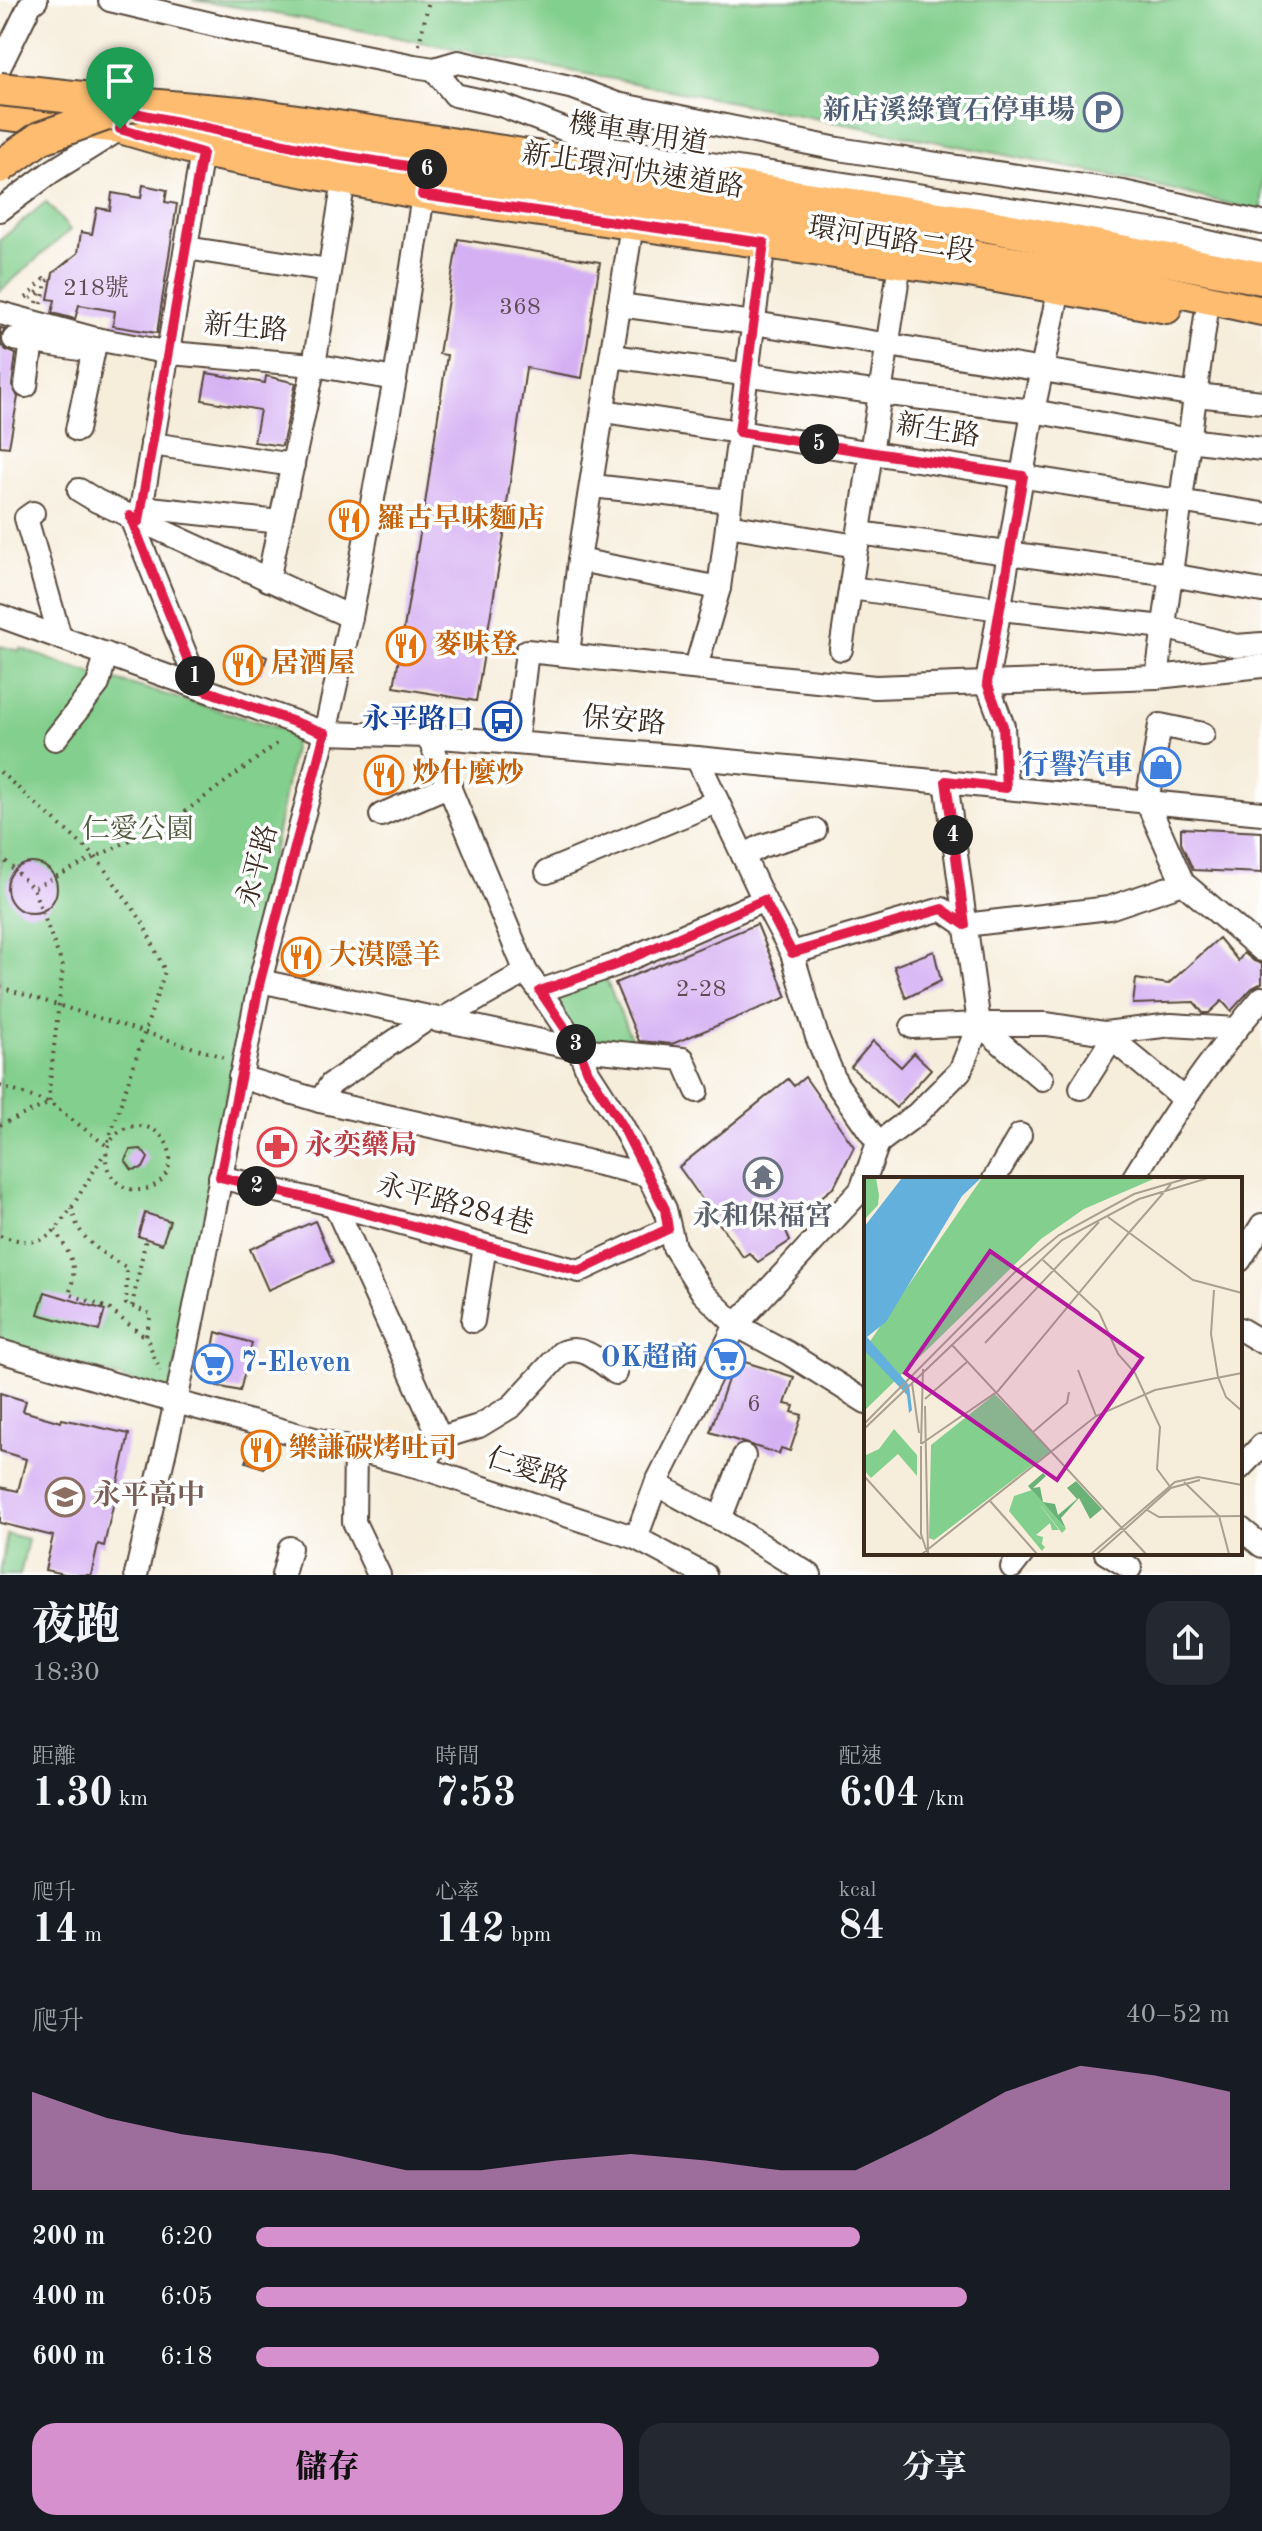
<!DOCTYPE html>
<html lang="zh-TW">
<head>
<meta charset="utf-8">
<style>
	body { margin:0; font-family:"Old Standard TT","Noto Serif TC",serif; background:#242831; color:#f1f3f6; height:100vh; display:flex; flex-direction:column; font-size:30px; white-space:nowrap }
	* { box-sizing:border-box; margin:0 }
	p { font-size:26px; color:#9ea1a6 }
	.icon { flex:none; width:44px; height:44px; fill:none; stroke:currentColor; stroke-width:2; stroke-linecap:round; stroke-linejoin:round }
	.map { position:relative; height:1575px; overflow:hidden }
	.side { display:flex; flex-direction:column; background:#171b24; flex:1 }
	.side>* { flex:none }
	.pin { position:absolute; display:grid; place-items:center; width:68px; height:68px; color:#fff; margin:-82px -34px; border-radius:50% 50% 50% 0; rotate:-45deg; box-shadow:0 0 8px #0007 }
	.pin .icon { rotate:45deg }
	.km { position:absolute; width:40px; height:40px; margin:-20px; border-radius:50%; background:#222; color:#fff; font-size:22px; line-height:40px; text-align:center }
	.round { display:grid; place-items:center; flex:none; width:84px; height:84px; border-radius:24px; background:#242831 }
	.head { display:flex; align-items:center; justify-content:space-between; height:136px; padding:0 32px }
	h1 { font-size:44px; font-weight:800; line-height:60px }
	.figures { display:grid; grid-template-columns:repeat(3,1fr); gap:12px; height:136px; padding:8px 32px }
	.figures div { display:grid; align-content:center }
	.figures b { font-size:40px; font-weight:800 }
	.figures small { font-size:22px; font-weight:400 }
	.figures p { font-size:22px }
	.chart { height:224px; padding:16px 32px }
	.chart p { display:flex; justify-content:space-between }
	.chart svg { width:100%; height:144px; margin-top:8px; fill:#d690ce; opacity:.7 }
	.action { display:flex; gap:16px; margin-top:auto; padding:16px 32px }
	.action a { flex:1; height:92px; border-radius:24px; background:#d690ce; color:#111; font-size:32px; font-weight:800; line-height:92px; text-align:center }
	.action a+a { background:#242831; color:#f1f3f6 }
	ul { padding:0 32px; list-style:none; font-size:26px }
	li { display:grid; grid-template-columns:128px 96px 1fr; align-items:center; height:60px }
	li i { height:20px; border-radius:10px; background:#d690ce }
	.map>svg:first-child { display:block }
	.green { fill:#83cf8d; stroke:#5f7c56; stroke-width:2 }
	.building { fill:#d5b1f3 }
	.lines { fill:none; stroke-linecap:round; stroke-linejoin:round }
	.minor-casing { stroke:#57473a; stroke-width:26 }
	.major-casing { stroke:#57473a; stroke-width:32 }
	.highway-casing { stroke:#57473a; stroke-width:36 }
	.path { stroke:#57473a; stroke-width:4; stroke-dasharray:2 6; stroke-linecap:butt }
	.minor { stroke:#fff; stroke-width:22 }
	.major { stroke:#fdbc70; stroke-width:28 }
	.highway { stroke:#fdbc70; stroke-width:32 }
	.highway-bridge-casing { stroke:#57473a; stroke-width:36; stroke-linecap:butt }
	.highway-bridge { stroke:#fdbc70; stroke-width:32 }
	.route-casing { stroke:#fff; stroke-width:16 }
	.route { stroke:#e11d48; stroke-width:10 }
	.labels { text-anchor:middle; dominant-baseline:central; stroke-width:7; stroke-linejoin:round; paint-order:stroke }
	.number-label { font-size:24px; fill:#624c53 }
	.service-label { font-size:28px; font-weight:bold; fill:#4e5e75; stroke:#fff; text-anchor:end }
	.street-label { font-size:28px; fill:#3b2a1e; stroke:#fff }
	.food-label { font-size:28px; font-weight:bold; fill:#c56008; stroke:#fff; text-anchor:start }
	.transit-label { font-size:28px; font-weight:bold; fill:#164399; stroke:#fff; text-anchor:end }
	.shop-label { font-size:28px; font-weight:bold; fill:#366cbe; stroke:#fff; text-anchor:end }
	.park-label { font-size:28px; fill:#515c3f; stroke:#fff }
	.health-label { font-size:28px; font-weight:bold; fill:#be3a42; stroke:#fff; text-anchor:start }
	.worship-label { font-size:28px; font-weight:bold; fill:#5b616d; stroke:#fff }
	.education-label { font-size:28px; font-weight:bold; fill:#785e54; stroke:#fff; text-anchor:start }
	.inset-road { fill:none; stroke:#ab9f8f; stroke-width:2 }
	.view { fill:#b5179e; fill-opacity:0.15; stroke:#b5179e; stroke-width:4 }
	.inset-edge { fill:none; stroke:#3b2a1e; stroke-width:4 }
</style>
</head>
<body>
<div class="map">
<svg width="1262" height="1575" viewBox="0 0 1262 1575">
	<rect width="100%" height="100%" fill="#fff"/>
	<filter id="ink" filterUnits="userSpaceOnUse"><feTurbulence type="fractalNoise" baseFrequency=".0125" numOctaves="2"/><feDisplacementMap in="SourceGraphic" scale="16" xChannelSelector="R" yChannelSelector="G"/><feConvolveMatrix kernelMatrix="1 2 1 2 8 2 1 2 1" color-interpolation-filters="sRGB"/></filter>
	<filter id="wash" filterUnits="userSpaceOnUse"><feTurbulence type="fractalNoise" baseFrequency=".006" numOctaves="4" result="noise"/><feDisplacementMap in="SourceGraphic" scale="32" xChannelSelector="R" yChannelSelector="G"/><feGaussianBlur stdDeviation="1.8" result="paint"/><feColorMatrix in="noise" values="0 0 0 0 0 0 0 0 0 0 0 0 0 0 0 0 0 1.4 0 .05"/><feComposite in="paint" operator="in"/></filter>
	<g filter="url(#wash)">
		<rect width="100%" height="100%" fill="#f6eddb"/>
		<g class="green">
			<path d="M192,0H1262V212L1129,179L256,10Z"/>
			<path d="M46,202L70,230L0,291V240Z"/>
			<path d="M0,646L19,651L20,648L65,665L296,733L170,1393L0,1341Z"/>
			<path d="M605,977L635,1047L567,1037L549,994Z"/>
			<path d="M7,1534L28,1539L20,1575H0Z"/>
		</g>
		<g id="blocks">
			<g class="building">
				<path d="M143,185L167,190L165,202L177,204L157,333L113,326L115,311L79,305L75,319L52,313L55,300L48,299L53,273L78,253L81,232L92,234L97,208L110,210L112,193L141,198Z"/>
				<path d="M458,239L600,262L582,378L526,368L505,518H507L476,701L394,687L425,504L447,355L439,354Z"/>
				<path d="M0,328L5,329L0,336L1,345L6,350L16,354L12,385L18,397L9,447L0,446Z"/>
				<path d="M207,373L265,383L266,376L296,383L282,446L254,442L260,410L202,400Z"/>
				<path d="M240,646L267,657L261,674L233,663Z"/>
				<path d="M1181,828L1262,832V873L1193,870L1181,843Z"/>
				<circle cx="32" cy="888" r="25"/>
				<path d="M757,924L787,997L672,1044L639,1041L615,983Z"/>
				<path d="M1219,938L1238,961L1244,953L1254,961L1262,964V983L1252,988L1231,1011L1222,1001L1209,1013H1203L1194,1002L1133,1004L1136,979L1168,984Z"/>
				<path d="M934,951L941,981L906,998L894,966Z"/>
				<path d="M873,1041L901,1067L914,1053L931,1069L896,1108L851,1067Z"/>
				<path d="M805,1077L854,1147L834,1187L784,1226L790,1241L758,1262L749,1253L743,1257L679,1167L788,1079L794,1086Z"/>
				<path d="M141,1149L148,1158L143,1168L132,1170L125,1160L130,1150Z"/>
				<path d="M145,1213L170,1221L162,1244L138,1236Z"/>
				<path d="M315,1221L333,1262L268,1290L250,1249Z"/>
				<path d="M45,1292L105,1310L99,1331L38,1314Z"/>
				<path d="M216,1332L252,1343L240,1391L217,1386L208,1375Z"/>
				<path d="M735,1359L794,1377L785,1404L794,1406L792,1412L802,1415L790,1451L781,1448L779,1454L710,1432Z"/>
				<path d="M0,1393L26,1401L23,1411L61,1422L62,1419L129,1434L104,1546L98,1544L91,1575H69L45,1570L53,1536L0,1523V1487L18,1491L26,1459L0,1451Z"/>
				<path d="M256,1438L273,1442L264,1468L246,1462Z"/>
			</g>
		</g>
	</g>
	<g filter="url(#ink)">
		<use href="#blocks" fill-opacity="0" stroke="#57473a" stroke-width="2"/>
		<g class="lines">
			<g class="minor-casing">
				<g id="minor">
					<path d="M110,0L249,33L414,66L434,69L458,62L574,88L617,104L838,149L1123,192L1262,223"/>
					<path d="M0,66L30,5L36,0"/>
					<path d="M434,69L455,95L501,105L618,150L1163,232L1262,254"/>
					<path d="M0,210L51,172L120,129L121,123"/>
					<path d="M186,248L329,270"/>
					<path d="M619,305L754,323L1196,395L1262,402"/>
					<path d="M0,313L96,339L170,353L314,365L395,379"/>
					<path d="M14,339L93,351"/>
					<path d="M612,356L880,393L1033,411L1189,440L1262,449"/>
					<path d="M26,386L32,341"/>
					<path d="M604,411L1262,514"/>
					<path d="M77,430L96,339"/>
					<path d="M152,444L293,465"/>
					<path d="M592,486L730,501"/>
					<path d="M79,490L97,501L351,617"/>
					<path d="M141,507L280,522"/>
					<path d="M33,513L26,518L60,637"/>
					<path d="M130,516L199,688"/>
					<path d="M139,521L202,153"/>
					<path d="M727,525L857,546"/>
					<path d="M859,533L1171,575L1262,591"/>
					<path d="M579,560L719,588"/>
					<path d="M268,580L314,365L344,180"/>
					<path d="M851,588L1000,609L1164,627L1236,646L1262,644"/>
					<path d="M0,616L325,733L428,736L697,758L1262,813"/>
					<path d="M841,649L900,263"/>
					<path d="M568,655L579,560L632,225"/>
					<path d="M696,667L719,588L764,243"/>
					<path d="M1157,677L1206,316"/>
					<path d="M987,683L1033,411L1059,289"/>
					<path d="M987,683L1003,726L1006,788"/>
					<path d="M1203,734L1160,725L1147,802L1183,883L1262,950"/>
					<path d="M428,736L526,972L540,991"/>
					<path d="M55,739L98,684L106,654"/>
					<path d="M516,743L527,651L875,687L1157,677L1262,666"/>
					<path d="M697,758L764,900L792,953L817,1037L836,1083L878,1143L861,1190L866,1191"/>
					<path d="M946,781L979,1024H1047L1105,1033L1185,1100"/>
					<path d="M381,815L450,785"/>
					<path d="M743,856L762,846L815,830"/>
					<path d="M547,872L716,802"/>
					<path d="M792,953L942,909L965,925L1109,908L1183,883"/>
					<path d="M260,981L579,1049L588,1072L622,1125L665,1209L674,1247L703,1293L736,1325L788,1353L866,1402"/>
					<path d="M439,1021L526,972"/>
					<path d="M979,1024L1042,1079"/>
					<path d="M912,1027L979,1024"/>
					<path d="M1105,1033L1171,1025L1236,1029"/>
					<path d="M240,1077L320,1101L648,1175"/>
					<path d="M1081,1088L1112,1039"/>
					<path d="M697,1091L683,1059L579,1049L540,991L615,965L764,900"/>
					<path d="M320,1101L331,1084L429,1018"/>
					<path d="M878,1143L917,1114L960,1071L979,1024"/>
					<path d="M220,1177L335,1205L579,1271L668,1229"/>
					<path d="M994,1179L1020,1135"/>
					<path d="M1133,1179C1171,1116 1214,1054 1262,998"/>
					<path d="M335,1205L440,1438L423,1468"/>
					<path d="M1240,1260L1262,1225"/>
					<path d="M473,1321L485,1246"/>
					<path d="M1240,1329L1262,1342"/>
					<path d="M0,1351L176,1402L423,1468L636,1538L705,1575"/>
					<path d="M440,1438L479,1426L512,1406L561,1353C582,1343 599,1361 616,1373"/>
					<path d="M355,1450L354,1522L379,1575"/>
					<path d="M1240,1468L1262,1445"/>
					<path d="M656,1484L720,1519L744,1456"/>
					<path d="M720,1519L810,1575"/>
					<path d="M1240,1528L1262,1546"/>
					<path d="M636,1538L656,1484L736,1325L861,1190"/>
					<path d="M1106,1553L1130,1568"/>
					<path d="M1012,1567L1023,1553"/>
					<path d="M136,1575L176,1402L260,981L325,733L351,617L395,379L425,182"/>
					<path d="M283,1575L290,1548"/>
				</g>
			</g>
			<g class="major-casing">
				<g id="major">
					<path d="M0,115L120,129L202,153L422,195L975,274L1167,309"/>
					<path d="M156,117L342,156L699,210L1092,274L1262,311"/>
				</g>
			</g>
			<g class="highway-casing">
				<path id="highway" d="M135,104L251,114L979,224L1262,278"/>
			</g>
			<g class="path">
				<path d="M419,45L429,0"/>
				<path d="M37,303L40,290L29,300L26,298L44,279L46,282"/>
				<path d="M42,304L46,282L52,278"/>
				<path d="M0,772L95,856L142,921L165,971L108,1142"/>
				<path d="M0,856L33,888L179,816L281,741"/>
				<path d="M0,987L223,1057"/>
				<path d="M0,1086L50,1103L107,1146"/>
				<path d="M0,1125L50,1103L49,1091L63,967L33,888"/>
				<circle cx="138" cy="1158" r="32"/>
				<path d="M72,1207L104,1154"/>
				<path d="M55,1230C70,1255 79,1265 69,1294L108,1308L146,1338"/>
				<path d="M0,1236C41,1247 48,1243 72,1207C75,1238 103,1254 127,1268L126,1304L151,1314L146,1336L160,1371"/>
				<path d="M132,1306L146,1238"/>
			</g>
			<use href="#minor" class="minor"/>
			<use href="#major" class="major"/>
			<use href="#highway" class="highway"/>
			<g class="highway-bridge-casing">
				<g id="highway-bridge">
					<path d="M0,89L128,103"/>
					<path d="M0,167L40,138L135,104"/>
				</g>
			</g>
			<use href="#highway-bridge" class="highway-bridge"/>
		</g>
	</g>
	<g class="lines" filter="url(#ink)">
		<g class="route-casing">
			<path id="route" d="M125,111L342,156L427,169L422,195L764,243L739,432L1023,476L987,683L1003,726L1006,788L946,781L965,925L942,909L792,953L764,900L615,965L540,991L579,1049L588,1072L622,1125L665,1209L668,1229L579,1271L335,1205L220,1177L260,981L325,733L199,688L130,516L139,521L202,153L120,129Z"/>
		</g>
		<use href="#route" class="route"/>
	</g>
	<defs>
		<g id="parking-ring" transform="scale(2)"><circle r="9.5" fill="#fff" stroke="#5c6f8a" stroke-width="1.5"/><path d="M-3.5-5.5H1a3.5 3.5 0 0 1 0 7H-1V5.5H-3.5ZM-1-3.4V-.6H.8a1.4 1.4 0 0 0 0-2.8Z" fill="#5c6f8a"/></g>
		<g id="restaurant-ring" transform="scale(2)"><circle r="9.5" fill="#fff" stroke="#e8710a" stroke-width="1.5"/><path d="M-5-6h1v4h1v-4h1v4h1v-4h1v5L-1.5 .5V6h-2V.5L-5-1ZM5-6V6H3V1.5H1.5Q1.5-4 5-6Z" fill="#e8710a"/></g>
		<g id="bus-ring" transform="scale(2)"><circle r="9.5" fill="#fff" stroke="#1a4fb4" stroke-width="1.5"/><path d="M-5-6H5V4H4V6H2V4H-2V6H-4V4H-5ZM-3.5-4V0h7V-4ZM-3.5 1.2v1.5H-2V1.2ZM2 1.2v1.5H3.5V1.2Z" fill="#1a4fb4"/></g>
		<g id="shop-ring" transform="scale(2)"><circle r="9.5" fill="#fff" stroke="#3f7fe0" stroke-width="1.5"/><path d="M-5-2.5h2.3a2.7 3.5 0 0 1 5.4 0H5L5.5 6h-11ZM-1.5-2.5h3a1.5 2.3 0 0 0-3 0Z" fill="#3f7fe0"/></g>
		<g id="pharmacy-ring" transform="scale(2)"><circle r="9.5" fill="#fff" stroke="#e0444e" stroke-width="1.5"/><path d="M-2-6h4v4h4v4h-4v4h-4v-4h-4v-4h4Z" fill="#e0444e"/></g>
		<g id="temple-ring" transform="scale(2)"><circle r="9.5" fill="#fff" stroke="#6b7280" stroke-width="1.5"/><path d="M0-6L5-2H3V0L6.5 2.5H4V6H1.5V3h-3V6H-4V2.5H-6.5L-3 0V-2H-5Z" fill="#6b7280"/></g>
		<g id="supermarket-ring" transform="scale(2)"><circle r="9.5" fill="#fff" stroke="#3f7fe0" stroke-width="1.5"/><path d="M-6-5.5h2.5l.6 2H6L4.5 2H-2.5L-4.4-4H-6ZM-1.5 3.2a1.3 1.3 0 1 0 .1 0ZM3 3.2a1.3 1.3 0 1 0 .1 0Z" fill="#3f7fe0"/></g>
		<g id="school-ring" transform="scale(2)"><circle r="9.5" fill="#fff" stroke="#8d6e63" stroke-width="1.5"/><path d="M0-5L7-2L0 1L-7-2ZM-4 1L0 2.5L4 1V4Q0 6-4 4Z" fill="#8d6e63"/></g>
	</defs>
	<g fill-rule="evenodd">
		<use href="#parking-ring" x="1103" y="112"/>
		<use href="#restaurant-ring" x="349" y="520"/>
		<use href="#restaurant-ring" x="406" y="646"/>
		<use href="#restaurant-ring" x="243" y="665"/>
		<use href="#bus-ring" x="502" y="721"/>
		<use href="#shop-ring" x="1161" y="767"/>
		<use href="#restaurant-ring" x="384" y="775"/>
		<use href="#restaurant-ring" x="301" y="957"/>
		<use href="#pharmacy-ring" x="277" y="1147"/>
		<use href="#temple-ring" x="763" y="1177"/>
		<use href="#supermarket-ring" x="726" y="1359"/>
		<use href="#supermarket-ring" x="213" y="1364"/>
		<use href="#restaurant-ring" x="261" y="1450"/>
		<use href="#school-ring" x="65" y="1497"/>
	</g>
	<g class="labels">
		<g class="number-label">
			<text x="96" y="289">218號</text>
			<text x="520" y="308">368</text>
			<text x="701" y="990">2-28</text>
			<text x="754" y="1405">6</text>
		</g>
		<g class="service-label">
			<text x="1075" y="112">新店溪綠寶石停車場</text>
		</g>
		<g class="street-label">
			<text transform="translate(638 135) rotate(9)">機車專用道</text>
			<text transform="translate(633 172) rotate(9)">新北環河快速道路</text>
			<text transform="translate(891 241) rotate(9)">環河西路二段</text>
			<text transform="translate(246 329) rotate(5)">新生路</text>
			<text transform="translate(938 432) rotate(9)">新生路</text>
			<text transform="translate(624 722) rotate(5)">保安路</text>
			<text transform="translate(259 866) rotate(-75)">永平路</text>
			<text transform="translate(455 1206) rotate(15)">永平路284巷</text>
			<text transform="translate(527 1471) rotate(18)">仁愛路</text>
		</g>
		<g class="food-label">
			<text x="377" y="520">羅古早味麵店</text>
			<text x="434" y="646">麥味登</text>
			<text x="271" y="665">居酒屋</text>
			<text x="412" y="775">炒什麼炒</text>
			<text x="329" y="957">大漠隱羊</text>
			<text x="289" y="1450">樂謙碳烤吐司</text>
		</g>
		<g class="transit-label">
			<text x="474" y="721">永平路口</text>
		</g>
		<g class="shop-label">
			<text x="1133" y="767">行譽汽車</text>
			<text x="698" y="1359">OK超商</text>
			<text x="241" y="1364" text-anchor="start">7-Eleven</text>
		</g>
		<g class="park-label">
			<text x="138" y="831">仁愛公園</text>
		</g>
		<g class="health-label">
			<text x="305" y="1147">永奕藥局</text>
		</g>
		<g class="worship-label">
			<text x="763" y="1218">永和保福宮</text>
		</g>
		<g class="education-label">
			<text x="93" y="1497">永平高中</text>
		</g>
	</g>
	<g transform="translate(864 1177)">
		<rect width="378" height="378" fill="#f6eddb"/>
		<path d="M176,328L195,353H188L186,346L172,358L179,360L178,367L156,346Z" fill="#83cf8d"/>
		<path d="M179,296L182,299L169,311L176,310L179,325L191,327L194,338L213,322L203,311L212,304L238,332L226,342L215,321L197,341L202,352L164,309Z" fill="#6ab278"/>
		<path d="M0,1H12L15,18L14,28L0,43ZM118,1H292L220,32L177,62L0,234V173ZM131,217L187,274L70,363L65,361L67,268ZM30,252L53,278V299L34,277L7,301L0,293V279L15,272ZM168,313L202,352L198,356L177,329L157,346L181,370L178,374L145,334L150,319Z" fill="#83cf8d"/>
		<path d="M38,1H117L98,19L22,145L3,160L45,208L48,233L45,236L43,218L0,173V50Z" fill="#64b0dd"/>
		<path class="inset-road" d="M244,40L329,103L378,116M263,58L307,7M179,83L235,135L254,177L271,196L296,250L293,292L307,311M350,113L347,157L354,200L362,220L378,234M121,166L235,45M88,168L282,377M214,193L232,239M48,206L55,256M61,222L104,184M61,229L64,377M0,247L155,91L195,58L270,17L324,1M0,252L198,63L275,22L344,1M169,255L203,226L205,215M57,267L134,214L263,58M57,267L59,192M57,269V357L63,375M0,299L57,362M320,305L355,339L365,377M126,324L173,377M283,333L295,340L378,339M58,377L232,239L291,213L378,196M227,377L311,305L334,300L378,308M233,377L307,311L336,303"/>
		<path class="view" d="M126,74L278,181L193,303L41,196Z"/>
		<rect width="378" height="378" class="inset-edge"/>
	</g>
</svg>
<div class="pin" style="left:120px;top:129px;background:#1e9e55"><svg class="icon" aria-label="arrive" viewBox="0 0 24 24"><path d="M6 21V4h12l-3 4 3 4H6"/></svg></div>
<b class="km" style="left:195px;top:676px">1</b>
<b class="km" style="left:257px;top:1186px">2</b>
<b class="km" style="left:576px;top:1044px">3</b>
<b class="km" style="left:953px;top:835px">4</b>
<b class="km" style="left:819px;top:444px">5</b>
<b class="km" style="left:427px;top:169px">6</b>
</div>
<section class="side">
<div class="head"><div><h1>夜跑</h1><p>18:30</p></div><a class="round"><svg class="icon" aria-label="share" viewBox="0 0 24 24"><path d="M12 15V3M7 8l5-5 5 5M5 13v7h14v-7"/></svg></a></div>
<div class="figures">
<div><p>距離</p><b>1.30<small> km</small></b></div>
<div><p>時間</p><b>7:53</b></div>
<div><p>配速</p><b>6:04<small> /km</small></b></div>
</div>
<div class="figures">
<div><p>爬升</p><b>14<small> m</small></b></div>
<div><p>心率</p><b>142<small> bpm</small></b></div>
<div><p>kcal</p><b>84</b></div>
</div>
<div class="chart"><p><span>爬升</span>40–52 m</p>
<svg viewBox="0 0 160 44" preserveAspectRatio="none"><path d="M0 44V14L10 22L20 27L30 30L40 33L50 38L60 38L70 35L80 33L90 35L100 38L110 38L120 27L130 14L140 6L150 9L160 14V44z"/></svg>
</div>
<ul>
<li><b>200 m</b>6:20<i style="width:62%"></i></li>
<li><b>400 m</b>6:05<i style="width:73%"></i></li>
<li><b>600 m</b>6:18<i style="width:64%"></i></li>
</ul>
<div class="action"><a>儲存</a><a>分享</a></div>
</section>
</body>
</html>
